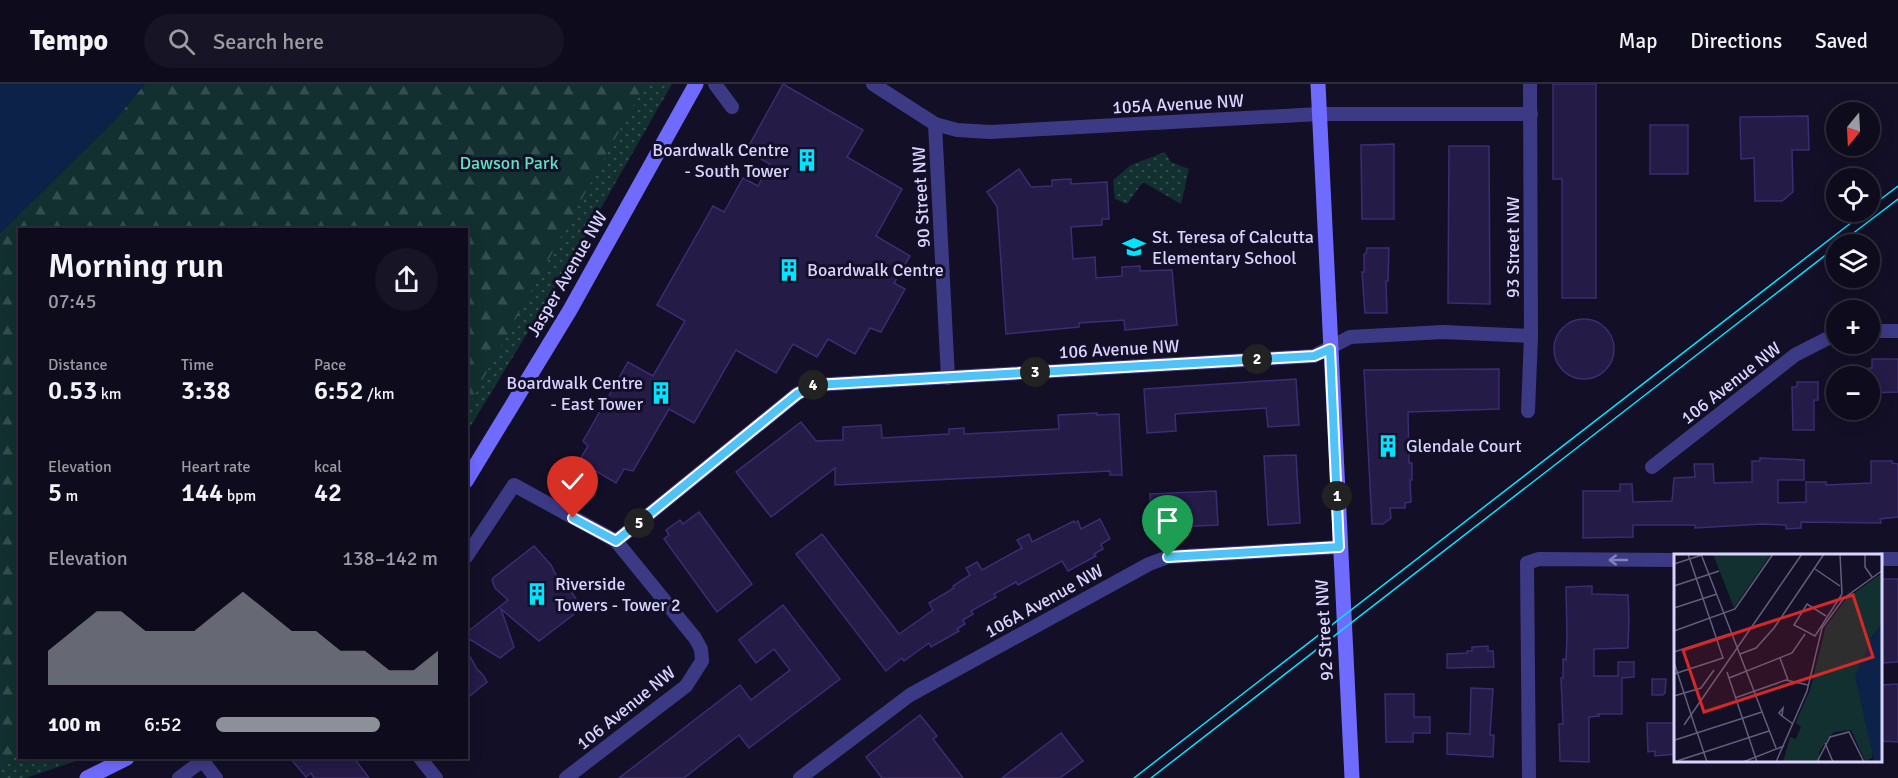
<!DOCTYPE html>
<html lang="en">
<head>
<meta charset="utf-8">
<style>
	body { margin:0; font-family:Signika,sans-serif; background:#171425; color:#f1f3f6; height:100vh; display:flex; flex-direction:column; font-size:22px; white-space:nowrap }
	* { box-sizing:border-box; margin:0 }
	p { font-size:20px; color:#9b9ba3 }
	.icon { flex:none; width:33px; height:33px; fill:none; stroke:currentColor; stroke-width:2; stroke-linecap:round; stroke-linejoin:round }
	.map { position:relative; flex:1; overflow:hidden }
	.drawer { position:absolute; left:18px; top:144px; width:450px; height:531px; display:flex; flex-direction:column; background:#0e0b1c; border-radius:0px; box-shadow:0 3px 15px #0003,0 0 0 2px #2e2b3b }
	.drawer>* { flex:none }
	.needle { width:39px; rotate:198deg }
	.controls { position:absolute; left:1826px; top:18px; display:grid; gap:12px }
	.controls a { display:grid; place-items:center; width:54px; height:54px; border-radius:50%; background:#0e0b1c; box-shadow:0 3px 15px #0003,0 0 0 2px #2e2b3b; font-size:30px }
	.pin { position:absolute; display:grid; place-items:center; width:51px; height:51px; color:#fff; margin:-62px -26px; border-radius:50% 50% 50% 0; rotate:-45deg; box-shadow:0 0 6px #0007 }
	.pin .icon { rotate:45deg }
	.km { position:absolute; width:30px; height:30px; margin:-15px; border-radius:50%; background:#222; color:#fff; font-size:16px; line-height:30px; text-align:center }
	.round { display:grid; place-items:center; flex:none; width:63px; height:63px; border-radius:32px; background:#171425 }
	.summary { display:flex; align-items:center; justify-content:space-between; height:102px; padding:0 30px }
	h1 { font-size:33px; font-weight:600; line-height:45px }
	.metrics { display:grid; grid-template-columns:repeat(3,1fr); gap:9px; height:102px; padding:6px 30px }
	.metrics div { display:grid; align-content:center }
	.metrics b { font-size:26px; font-weight:600 }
	.metrics small { font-size:16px; font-weight:400 }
	.metrics p { font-size:16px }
	.chart { height:168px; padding:12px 30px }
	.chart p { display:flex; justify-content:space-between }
	.chart svg { width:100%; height:108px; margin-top:6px; fill:#8c9099; opacity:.7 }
	ul { padding:0 30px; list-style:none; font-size:20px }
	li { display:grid; grid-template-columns:96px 72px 1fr; align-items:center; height:45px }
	li i { height:15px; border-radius:8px; background:#8c9099 }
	header { display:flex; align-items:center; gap:36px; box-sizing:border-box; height:84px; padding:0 30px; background:#0e0b1c; border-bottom:2px solid #2e2b3b }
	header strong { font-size:28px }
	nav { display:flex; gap:33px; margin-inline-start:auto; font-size:21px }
	.search { width:420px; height:54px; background:#171425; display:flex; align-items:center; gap:15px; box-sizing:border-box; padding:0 21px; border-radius:33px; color:#9b9ba3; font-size:22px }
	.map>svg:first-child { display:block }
	.grass { fill:url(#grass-dots) }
	.forest { fill:url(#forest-firs) }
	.water { fill:#0c2248 }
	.building { fill:#241b47; stroke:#3b2d73; stroke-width:1.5 }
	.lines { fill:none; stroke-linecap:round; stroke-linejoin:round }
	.street { stroke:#3d3a85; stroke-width:14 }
	.secondary { stroke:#6f6bff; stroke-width:15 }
	.tram { stroke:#00e5ff; stroke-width:1.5 }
	.oneway { stroke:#837fbc }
	.route-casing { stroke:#fff; stroke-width:12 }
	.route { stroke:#4fc3f7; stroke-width:8 }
	.labels { text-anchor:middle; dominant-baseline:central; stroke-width:6; stroke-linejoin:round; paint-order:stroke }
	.street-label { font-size:18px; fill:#d9d4ff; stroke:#130f26 }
	.poi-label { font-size:18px; fill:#d9d4ff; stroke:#130f26; text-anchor:start }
	.park-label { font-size:18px; fill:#5fe0c0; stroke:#130f26 }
	.inset-road { fill:none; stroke:#625e7d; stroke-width:1.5 }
	.view { fill:#d62828; fill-opacity:0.15; stroke:#d62828; stroke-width:3 }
	.inset-edge { fill:none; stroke:#d9d4ff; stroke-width:3 }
</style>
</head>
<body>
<header>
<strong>Tempo</strong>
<div class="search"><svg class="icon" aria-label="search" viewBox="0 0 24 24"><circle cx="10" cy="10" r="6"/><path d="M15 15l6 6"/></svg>Search here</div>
<nav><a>Map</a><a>Directions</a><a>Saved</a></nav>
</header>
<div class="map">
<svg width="1898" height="694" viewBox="0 0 1898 694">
	<defs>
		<pattern id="grass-dots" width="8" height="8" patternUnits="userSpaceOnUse" patternTransform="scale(1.5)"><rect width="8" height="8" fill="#12302f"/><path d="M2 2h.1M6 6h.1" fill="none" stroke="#344d4e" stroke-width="1.8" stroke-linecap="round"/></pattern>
		<pattern id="forest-firs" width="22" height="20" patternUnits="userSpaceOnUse" patternTransform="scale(1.5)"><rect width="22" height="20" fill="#12302f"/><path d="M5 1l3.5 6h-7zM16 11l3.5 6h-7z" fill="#344d4e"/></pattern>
	</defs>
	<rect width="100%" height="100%" fill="#130f26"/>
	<g class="grass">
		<path d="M619,0H672L558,199L467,348V264Z"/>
		<path d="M1165,68L1171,78L1189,85L1181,120L1143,98L1127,120L1115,115L1113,96L1131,81Z"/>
		<path d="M19,640L20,674H85L26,694H0V646Z"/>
	</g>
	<path class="forest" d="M145,0H645L467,324L466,146H20V671L0,678V149L114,37Z"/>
	<path class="water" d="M0,0H145L114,37L0,149Z"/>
	<g class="building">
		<path d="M783,0L863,46L847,73L902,105L876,152L910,172L894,199L905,205L881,248L870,244L855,270L828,255L817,273L793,260L776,289L736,266L694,339L669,325L633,387L624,385L616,399L579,377L588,362L583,357L628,278L653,292L685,237L657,221L713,122L724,128L743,94L758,102L770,80L746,67Z"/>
		<path d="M1553,0H1596V214H1562V95H1553Z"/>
		<path d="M1808,32L1809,66H1792L1793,108L1782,117H1755L1754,74L1741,75L1740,33Z"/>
		<rect x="1650" y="41" width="38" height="49"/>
		<path d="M1394,60V135H1362L1361,61Z"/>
		<path d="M1449,62H1489L1490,220L1448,219Z"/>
		<path d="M1019,85L1031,103L1052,102V96L1071,95V100L1107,98L1109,135H1102V141L1071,143L1073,175L1095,173L1096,194L1122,192V183L1140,182V187L1172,186L1177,241L1125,246L1124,236L1079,239V243L1006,250L997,122L987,108Z"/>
		<path d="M1367,164H1389L1388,197H1386L1387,229H1365L1362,188H1364V170H1366Z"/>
		<circle cx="1584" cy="265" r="30"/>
		<path d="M1872,275H1898V308L1869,309V284H1872Z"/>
		<path d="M1499,285V325L1408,328L1409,379H1412V396H1410L1411,418L1405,419V424H1390L1391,434L1383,440H1372L1364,286Z"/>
		<path d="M1296,295L1299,341L1268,343L1266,324L1175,330L1176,347L1147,349L1144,305Z"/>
		<path d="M1797,298H1818V316H1814V346H1793L1792,303H1797Z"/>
		<path d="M1097,329V331L1119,330L1122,391H1110V387L835,401V384L771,433L736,388L801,338L816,357L843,356V343L881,341L882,354L949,350V345L964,344V350L1059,345L1058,331Z"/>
		<path d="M1296,371L1300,439L1268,441L1264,372Z"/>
		<path d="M1760,374L1804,376V396H1778V419L1806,418V398H1826V401L1871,399V377H1892V379L1898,380V433L1880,435L1881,439L1801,438V444L1786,445V441L1762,440L1695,444V441H1633V453L1583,454V407H1620V400H1632L1633,418L1672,417L1674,394L1695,393L1694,380H1713L1714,399L1752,398V377H1760Z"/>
		<path d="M1216,407L1218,441L1152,444L1150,410Z"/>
		<path d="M699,428L752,500L717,528L664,455L669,451L666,446L680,436L683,440Z"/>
		<path d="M1100,435L1110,455L1101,460L1103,465L1094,470L1096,472L1068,487L1062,477L1018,501L1016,498L994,510L996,513L971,527L973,530L963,536L965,540L957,545L959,547L931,563L929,559L904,577L902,574L886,587L796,470L822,450L899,550L933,526L929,519L954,504L953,502L970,491L966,484L977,478L982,486L1022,464L1017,456L1029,450L1032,458L1074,437L1075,439L1078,437L1081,445Z"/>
		<path d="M534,462L551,481L557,493L569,504L582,524L539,557L501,525L514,563L500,574L466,553V549L508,516L495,504L492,496L493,494Z"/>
		<path d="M1881,495H1898V578L1881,579Z"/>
		<path d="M1592,502V510L1628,511L1629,534L1628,564L1594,565V592H1618V578H1634V593L1622,594V630H1598L1599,632L1589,633V678L1560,677L1559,640H1563L1561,594H1563V575L1566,576L1567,553L1566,503Z"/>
		<path d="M783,521L840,595L749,664L739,651L684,694H619L740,601L751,616L790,586L774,565L756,579L739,556Z"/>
		<path d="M1488,562V567H1493L1494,583L1447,584V570L1467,569V567H1472V563Z"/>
		<path d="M466,565L477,585L483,591L487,598L466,615Z"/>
		<path d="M1652,595H1666L1665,609L1663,611H1652Z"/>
		<path d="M1898,600V658L1881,657V601Z"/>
		<path d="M1471,604L1493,605L1490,651H1494L1493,673L1447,670V649L1470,650Z"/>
		<path d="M1385,610H1414V633H1430V649H1413V658H1386Z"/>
		<path d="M920,631L937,652L933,655L963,694H882L866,673Z"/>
		<path d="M1647,639H1676V670L1655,672V667L1648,668Z"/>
		<path d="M1061,649L1083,677L1060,694H1002Z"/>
		<path d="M290,674H354L369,694H314L311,689L306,693Z"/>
	</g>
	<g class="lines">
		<g class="street">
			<path d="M715,0L732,23"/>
			<path d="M873,0L935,40L957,46L990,48L1319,30H1531"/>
			<path d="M935,40L948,294"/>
			<path d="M1869,247H1898"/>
			<path d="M1528,327L1531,252L1530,0"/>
			<path d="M1652,383L1795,271L1836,250"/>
			<path d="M616,457L797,310L814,301L1314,272L1350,253L1443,248L1531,252"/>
			<path d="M466,473L514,401L616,457L695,554L701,565L702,577L686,602L566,694"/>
			<path d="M1882,475H1898"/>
			<path d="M420,674L436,694"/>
			<path d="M202,676L216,694"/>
			<path d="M179,694L206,674"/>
			<path d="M800,694L910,611L1149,480L1168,473L1339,463"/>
			<path d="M1529,694L1527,479L1539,475L1676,476"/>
		</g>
		<g class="secondary">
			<path d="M1318,0L1352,694"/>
			<path d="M466,397L570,226L696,0"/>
			<path d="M87,694L127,674"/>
		</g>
		<g class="tram">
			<path d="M1869,124L1898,102"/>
			<path d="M1839,160L1898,115"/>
			<path d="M1134,694L1865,128"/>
			<path d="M1151,694L1836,163"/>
		</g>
	</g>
	<defs><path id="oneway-shaft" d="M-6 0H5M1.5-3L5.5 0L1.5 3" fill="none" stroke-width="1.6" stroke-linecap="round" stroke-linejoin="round" transform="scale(1.5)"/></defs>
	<use class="oneway" href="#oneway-shaft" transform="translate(1618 476) rotate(-180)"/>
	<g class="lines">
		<g class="route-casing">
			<path id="route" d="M573,434L616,457L797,310L814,301L1314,272L1330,265L1339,463L1168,473"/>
		</g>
		<use href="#route" class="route"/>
	</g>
	<defs>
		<g id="building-bare" transform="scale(1.8)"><path d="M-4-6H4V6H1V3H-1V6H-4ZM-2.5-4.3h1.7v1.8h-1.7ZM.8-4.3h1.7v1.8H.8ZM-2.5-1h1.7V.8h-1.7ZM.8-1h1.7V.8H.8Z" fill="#00e5ff" stroke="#130f26" stroke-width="2.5" paint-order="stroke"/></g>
		<g id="school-bare" transform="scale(1.8)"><path d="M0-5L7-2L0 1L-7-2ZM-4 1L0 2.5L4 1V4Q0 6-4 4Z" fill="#00e5ff" stroke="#130f26" stroke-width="2.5" paint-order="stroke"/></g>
	</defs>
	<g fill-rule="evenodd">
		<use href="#building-bare" x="807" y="76"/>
		<use href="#school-bare" x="1134" y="163"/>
		<use href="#building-bare" x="789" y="186"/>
		<use href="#building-bare" x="661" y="309"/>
		<use href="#building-bare" x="1388" y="362"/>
		<use href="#building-bare" x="537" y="510"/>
	</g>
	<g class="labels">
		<g class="street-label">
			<text transform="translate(1178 20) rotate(-3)">105A Avenue NW</text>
			<text transform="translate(921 113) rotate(-93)">90 Street NW</text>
			<text transform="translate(1513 163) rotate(-90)">93 Street NW</text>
			<text transform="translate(567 190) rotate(-60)">Jasper Avenue NW</text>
			<text transform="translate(1119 265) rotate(-3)">106 Avenue NW</text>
			<text transform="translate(1731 299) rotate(-38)">106 Avenue NW</text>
			<text transform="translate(1044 517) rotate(-29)">106A Avenue NW</text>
			<text transform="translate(1324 546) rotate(-93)">92 Street NW</text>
			<text transform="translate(626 624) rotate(-39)">106 Avenue NW</text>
		</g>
		<g class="poi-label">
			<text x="789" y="66" text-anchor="end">Boardwalk Centre<tspan x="789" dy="21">- South Tower</tspan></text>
			<text x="1152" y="153">St. Teresa of Calcutta<tspan x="1152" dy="21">Elementary School</tspan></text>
			<text x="807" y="186">Boardwalk Centre</text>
			<text x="643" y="299" text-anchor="end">Boardwalk Centre<tspan x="643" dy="21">- East Tower</tspan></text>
			<text x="1406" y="362">Glendale Court</text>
			<text x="555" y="500">Riverside<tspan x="555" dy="21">Towers - Tower 2</tspan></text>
		</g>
		<g class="park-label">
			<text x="509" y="79">Dawson Park</text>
		</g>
	</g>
	<g transform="translate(1674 470)">
		<rect width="208" height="208" fill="#130f26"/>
		<path d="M39,0H97L60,54ZM208,19V25L141,135L126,169L122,168L136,136L152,72L172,45Z" fill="#12302f"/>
		<path d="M208,20V71L197,84L198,204L191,207L177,176L160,178L155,183L145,198L146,208H109L116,183L122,185L127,173L122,169L139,135L151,75L172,47Z" fill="#12302f"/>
		<path d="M55,0H73L77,14L64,19Z" fill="#12302f"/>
		<path d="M208,71V208H200L181,122L198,84Z" fill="#0c2248"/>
		<path class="inset-road" d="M27,0L102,194M166,0L168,40M191,0V13L198,23M0,10L28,1M141,15L166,32M0,32L45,17M0,54L43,40M152,62L133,50L120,71L141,82L168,40M0,77L61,55L99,0M0,98L58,79M66,100L82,94L100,74L150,0M106,104L114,126M0,108L23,179M53,118L83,208M0,120L49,104L14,0M55,124L118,99L131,80M0,142L27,134L40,116M61,144L112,126L134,131M108,162L109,154L105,159L108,162L119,170M10,171L128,0M23,178L33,208M1,186L88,158M151,189L159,208M0,208L95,177M69,208L110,192M102,208L133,137L148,74L170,44L209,16M143,208L156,183L175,178L190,208"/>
		<path class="view" d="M179,41L199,103L30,158L9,96Z"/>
		<rect width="208" height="208" class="inset-edge"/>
	</g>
</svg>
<div class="controls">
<a><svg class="needle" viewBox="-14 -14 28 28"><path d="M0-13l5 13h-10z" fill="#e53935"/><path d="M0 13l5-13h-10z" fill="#9b9ba3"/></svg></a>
<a><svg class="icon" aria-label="locate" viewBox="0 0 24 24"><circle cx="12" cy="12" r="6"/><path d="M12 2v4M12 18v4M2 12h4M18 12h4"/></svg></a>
<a><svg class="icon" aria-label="layers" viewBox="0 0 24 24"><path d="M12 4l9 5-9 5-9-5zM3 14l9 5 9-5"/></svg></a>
<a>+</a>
<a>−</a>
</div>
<div class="pin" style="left:1168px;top:473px;background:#1e9e55"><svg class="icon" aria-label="arrive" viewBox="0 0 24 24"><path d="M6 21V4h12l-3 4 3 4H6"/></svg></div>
<div class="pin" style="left:573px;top:434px;background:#d93025"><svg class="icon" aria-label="check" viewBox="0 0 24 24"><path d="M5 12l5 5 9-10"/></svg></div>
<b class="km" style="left:1337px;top:412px">1</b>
<b class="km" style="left:1257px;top:275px">2</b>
<b class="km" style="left:1035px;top:288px">3</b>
<b class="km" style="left:813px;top:301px">4</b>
<b class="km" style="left:639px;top:439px">5</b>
<section class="drawer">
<div class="summary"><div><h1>Morning run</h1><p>07:45</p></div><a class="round"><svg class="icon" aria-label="share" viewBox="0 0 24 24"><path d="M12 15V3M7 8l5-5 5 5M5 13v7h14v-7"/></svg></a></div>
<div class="metrics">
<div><p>Distance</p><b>0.53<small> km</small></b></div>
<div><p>Time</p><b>3:38</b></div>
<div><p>Pace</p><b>6:52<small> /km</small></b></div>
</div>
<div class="metrics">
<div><p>Elevation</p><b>5<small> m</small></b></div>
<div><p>Heart rate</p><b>144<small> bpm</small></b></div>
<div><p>kcal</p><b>42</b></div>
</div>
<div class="chart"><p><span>Elevation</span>138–142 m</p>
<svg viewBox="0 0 160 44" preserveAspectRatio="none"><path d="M0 44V30L10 22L20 14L30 14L40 22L50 22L60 22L70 14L80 6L90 14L100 22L110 22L120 30L130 30L140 38L150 38L160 30V44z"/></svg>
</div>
<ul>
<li><b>100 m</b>6:52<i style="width:74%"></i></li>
</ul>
</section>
</div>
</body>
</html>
